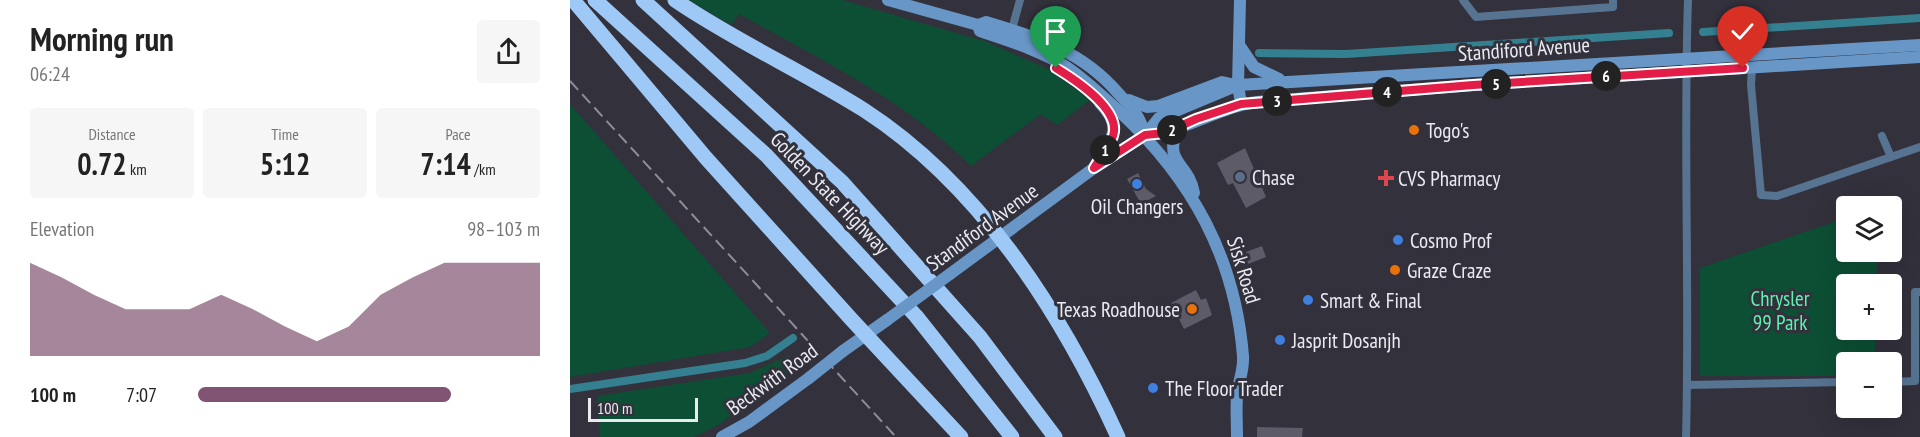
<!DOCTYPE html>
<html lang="en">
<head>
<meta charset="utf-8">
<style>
	body { margin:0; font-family:"PT Sans Narrow",sans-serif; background:#f6f6f6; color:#222; height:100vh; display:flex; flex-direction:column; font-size:22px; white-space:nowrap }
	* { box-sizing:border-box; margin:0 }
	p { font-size:20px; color:#767676 }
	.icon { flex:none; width:33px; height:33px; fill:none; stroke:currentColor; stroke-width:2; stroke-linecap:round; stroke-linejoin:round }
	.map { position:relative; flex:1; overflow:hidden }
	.drawer { display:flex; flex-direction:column; background:#fff; width:570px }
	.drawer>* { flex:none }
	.controls { position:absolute; left:1266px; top:196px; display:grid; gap:12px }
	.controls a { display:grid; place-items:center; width:66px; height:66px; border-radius:6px; background:#fff; box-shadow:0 6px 24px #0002; font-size:30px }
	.scale { position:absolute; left:18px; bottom:15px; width:110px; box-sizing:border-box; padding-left:6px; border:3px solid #eaeaf1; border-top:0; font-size:16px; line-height:21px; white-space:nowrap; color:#eaeaf1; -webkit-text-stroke:4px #32313c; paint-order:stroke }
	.pin { position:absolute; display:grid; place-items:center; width:51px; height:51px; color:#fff; margin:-62px -26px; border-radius:50% 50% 50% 0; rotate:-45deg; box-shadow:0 0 6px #0007 }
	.pin .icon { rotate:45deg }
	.km { position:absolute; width:30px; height:30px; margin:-15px; border-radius:50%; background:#222; color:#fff; font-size:16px; line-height:30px; text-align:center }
	.round { display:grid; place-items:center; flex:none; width:63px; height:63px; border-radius:6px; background:#f6f6f6 }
	.headline { display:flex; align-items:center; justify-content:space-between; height:102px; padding:0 30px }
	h1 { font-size:33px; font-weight:800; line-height:45px }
	.metrics { display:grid; grid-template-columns:repeat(3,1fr); gap:9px; height:102px; padding:6px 30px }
	.metrics div { display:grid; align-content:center; border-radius:6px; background:#f6f6f6; text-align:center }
	.metrics b { font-size:30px; font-weight:800 }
	.metrics small { font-size:16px; font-weight:400 }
	.metrics p { font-size:16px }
	.chart { height:168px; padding:12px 30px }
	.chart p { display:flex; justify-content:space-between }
	.chart svg { width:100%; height:108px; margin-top:6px; fill:#805472; opacity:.7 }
	ul { padding:0 30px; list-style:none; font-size:20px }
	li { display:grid; grid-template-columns:96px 72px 1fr; align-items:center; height:45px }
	li i { height:15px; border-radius:8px; background:#805472 }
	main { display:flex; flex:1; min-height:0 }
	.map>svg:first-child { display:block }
	.green { fill:#0c4f34 }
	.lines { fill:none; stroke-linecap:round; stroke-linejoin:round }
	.canal { stroke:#358090; stroke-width:8 }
	.building { fill:#5c5b67 }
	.street { stroke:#567391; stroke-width:8 }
	.secondary { stroke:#6896c6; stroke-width:12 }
	.highway { stroke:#9ec8f5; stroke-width:15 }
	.rail { stroke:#8f8e97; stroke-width:2; stroke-dasharray:12 6; stroke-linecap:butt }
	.secondary-bridge { stroke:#6896c6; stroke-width:12 }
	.route-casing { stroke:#fff; stroke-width:12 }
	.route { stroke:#e11d48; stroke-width:8 }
	.food-dot { fill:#e8710a; stroke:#32313c; stroke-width:2 }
	.service-dot { fill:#5c6f8a; stroke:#32313c; stroke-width:2 }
	.health-dot { fill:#e0444e; stroke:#32313c; stroke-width:2 }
	.shop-dot { fill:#3f7fe0; stroke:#32313c; stroke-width:2 }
	.labels { text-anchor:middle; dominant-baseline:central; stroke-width:6; stroke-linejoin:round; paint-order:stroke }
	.street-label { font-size:21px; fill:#eaeaf1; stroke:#32313c }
	.poi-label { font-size:21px; fill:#eaeaf1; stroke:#32313c; text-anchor:start }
	.park-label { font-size:21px; fill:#5cf2b0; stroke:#32313c }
</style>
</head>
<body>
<main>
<section class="drawer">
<div class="headline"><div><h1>Morning run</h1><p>06:24</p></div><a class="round"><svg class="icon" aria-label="share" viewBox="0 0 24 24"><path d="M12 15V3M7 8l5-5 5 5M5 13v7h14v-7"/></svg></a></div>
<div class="metrics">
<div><p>Distance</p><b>0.72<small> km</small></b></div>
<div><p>Time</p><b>5:12</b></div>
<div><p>Pace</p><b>7:14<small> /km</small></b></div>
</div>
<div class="chart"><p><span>Elevation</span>98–103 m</p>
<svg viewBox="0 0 160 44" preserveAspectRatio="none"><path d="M0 44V6L10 12L20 19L30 25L40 25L50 25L60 19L70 25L80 32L90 38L100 32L110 19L120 12L130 6L140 6L150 6L160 6V44z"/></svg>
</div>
<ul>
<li><b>100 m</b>7:07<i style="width:74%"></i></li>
</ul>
</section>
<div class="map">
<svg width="1350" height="437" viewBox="0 0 1350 437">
	<rect width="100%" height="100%" fill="#32313c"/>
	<g class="green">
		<path d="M119,0H272L414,41L478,69L520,100L487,125L471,114L401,166C335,100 250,59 169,14L161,25Z"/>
		<path d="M0,104L200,333L180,347L0,377Z"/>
		<path d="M1276,218V252H1307L1306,285H1276V330H1305V363H1276V376H1130V268Z"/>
		<path d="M219,355L228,365L150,424L124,437H30L27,396L180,373Z"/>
	</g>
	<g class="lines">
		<g class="canal">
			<path d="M1133,32L1350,18"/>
			<path d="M689,53L776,54L1099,33"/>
			<path d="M0,389L175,363L197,356L223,338"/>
		</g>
	</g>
	<g class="building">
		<path d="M675,148L696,197L676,208L663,183L658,185L647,163Z"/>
		<path d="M568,173L576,189L586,196L571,204L557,179Z"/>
		<path d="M692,246L696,257L673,266L670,257L677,255L676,252Z"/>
		<path d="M626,290L631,300L636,298L642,315L614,329L601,303Z"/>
		<path d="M687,427L733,428L732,437H687Z"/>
	</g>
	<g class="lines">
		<g class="street">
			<path d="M893,0L906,17L1043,7V0"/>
			<path d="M442,29L450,0"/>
			<path d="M1182,68L1181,85L1191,195L1207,196L1350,147"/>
			<path d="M1312,136L1321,157"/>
			<path d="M1322,382L1345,381V292H1350"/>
			<path d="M1117,385L1276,382"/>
			<path d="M1116,437C1120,291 1113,146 1118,0"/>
		</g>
		<g class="secondary">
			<path d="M318,0L408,25L416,22C467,37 512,51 548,93C562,108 569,114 575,135"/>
			<path d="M670,0L668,85L671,104"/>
			<path d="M408,25L410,31C439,41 469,50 495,66C515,79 533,97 551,113C622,180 665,257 673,356C674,371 668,382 667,396C666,409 667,423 667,437"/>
			<path d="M669,45L684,67L709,79"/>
			<path d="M559,100L577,107L588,106L652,82L661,84"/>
			<path d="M609,127C591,163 619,162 624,193"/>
			<path d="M575,135C614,132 648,107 687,102L903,85L1350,57"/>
			<path d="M525,166C540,141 555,128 530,103"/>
			<path d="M380,274L524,168L575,135L589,118L668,85L1350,45"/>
			<path d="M273,351L317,320"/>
			<path d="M152,437L179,422L239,378"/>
		</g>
		<g class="highway">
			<path d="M3,0L136,158L282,320L391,437"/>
			<path d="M25,0L197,156L346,316L442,437"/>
			<path d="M73,0L272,182L410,337L485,437"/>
			<path d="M105,0C165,41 232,71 294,110C411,186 491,312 548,437"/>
		</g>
		<path class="rail" d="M0,81L326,437"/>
		<g class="secondary-bridge">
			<path d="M317,320L380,274"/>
			<path d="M239,378L273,351"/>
		</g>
	</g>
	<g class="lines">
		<g class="route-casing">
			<path id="route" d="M486,68C504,79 552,110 543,136C539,147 530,158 524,168L575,135L595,133L626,119L671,104L903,85L1173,68"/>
		</g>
		<use href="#route" class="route"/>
	</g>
	<g class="food-dot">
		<circle cx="844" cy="130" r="6"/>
		<circle cx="825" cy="270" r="6"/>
		<circle cx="622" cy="309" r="6"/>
	</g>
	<circle class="service-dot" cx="670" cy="177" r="6"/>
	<path class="health-dot" d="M813 169h6v6h6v6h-6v6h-6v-6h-6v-6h6z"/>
	<g class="shop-dot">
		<circle cx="567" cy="184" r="6"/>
		<circle cx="828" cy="240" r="6"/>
		<circle cx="738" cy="300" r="6"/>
		<circle cx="710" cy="340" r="6"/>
		<circle cx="583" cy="388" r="6"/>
	</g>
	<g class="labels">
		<g class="street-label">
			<text transform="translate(954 49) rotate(-4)">Standiford Avenue</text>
			<text transform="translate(260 193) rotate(46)">Golden State Highway</text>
			<text transform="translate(412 227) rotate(-36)">Standiford Avenue</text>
			<text transform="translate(674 270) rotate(73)">Sisk Road</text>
			<text transform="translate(202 379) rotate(-36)">Beckwith Road</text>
		</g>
		<g class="poi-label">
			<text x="856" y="130">Togo's</text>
			<text x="682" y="177">Chase</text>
			<text x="828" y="178">CVS Pharmacy</text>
			<text x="567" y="206" text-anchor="middle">Oil Changers</text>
			<text x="840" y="240">Cosmo Prof</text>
			<text x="837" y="270">Graze Craze</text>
			<text x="750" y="300">Smart &amp; Final</text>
			<text x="610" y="309" text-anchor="end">Texas Roadhouse</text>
			<text x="722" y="340">Jasprit Dosanjh</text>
			<text x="595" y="388">The Floor Trader</text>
		</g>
		<g class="park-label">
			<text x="1210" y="298">Chrysler<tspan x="1210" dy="24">99 Park</tspan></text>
		</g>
	</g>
</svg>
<div class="controls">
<a><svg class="icon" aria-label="layers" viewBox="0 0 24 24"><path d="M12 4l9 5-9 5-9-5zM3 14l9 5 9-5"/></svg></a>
<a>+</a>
<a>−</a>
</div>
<div class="scale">100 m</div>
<div class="pin" style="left:486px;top:68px;background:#1e9e55"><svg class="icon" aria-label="arrive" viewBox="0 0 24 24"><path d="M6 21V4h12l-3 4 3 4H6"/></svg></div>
<div class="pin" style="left:1173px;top:68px;background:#d93025"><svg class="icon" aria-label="check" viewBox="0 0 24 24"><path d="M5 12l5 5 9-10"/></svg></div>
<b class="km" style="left:535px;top:150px">1</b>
<b class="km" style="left:602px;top:130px">2</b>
<b class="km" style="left:707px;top:101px">3</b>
<b class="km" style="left:817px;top:92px">4</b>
<b class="km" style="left:926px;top:84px">5</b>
<b class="km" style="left:1036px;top:76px">6</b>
</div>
</main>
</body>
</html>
